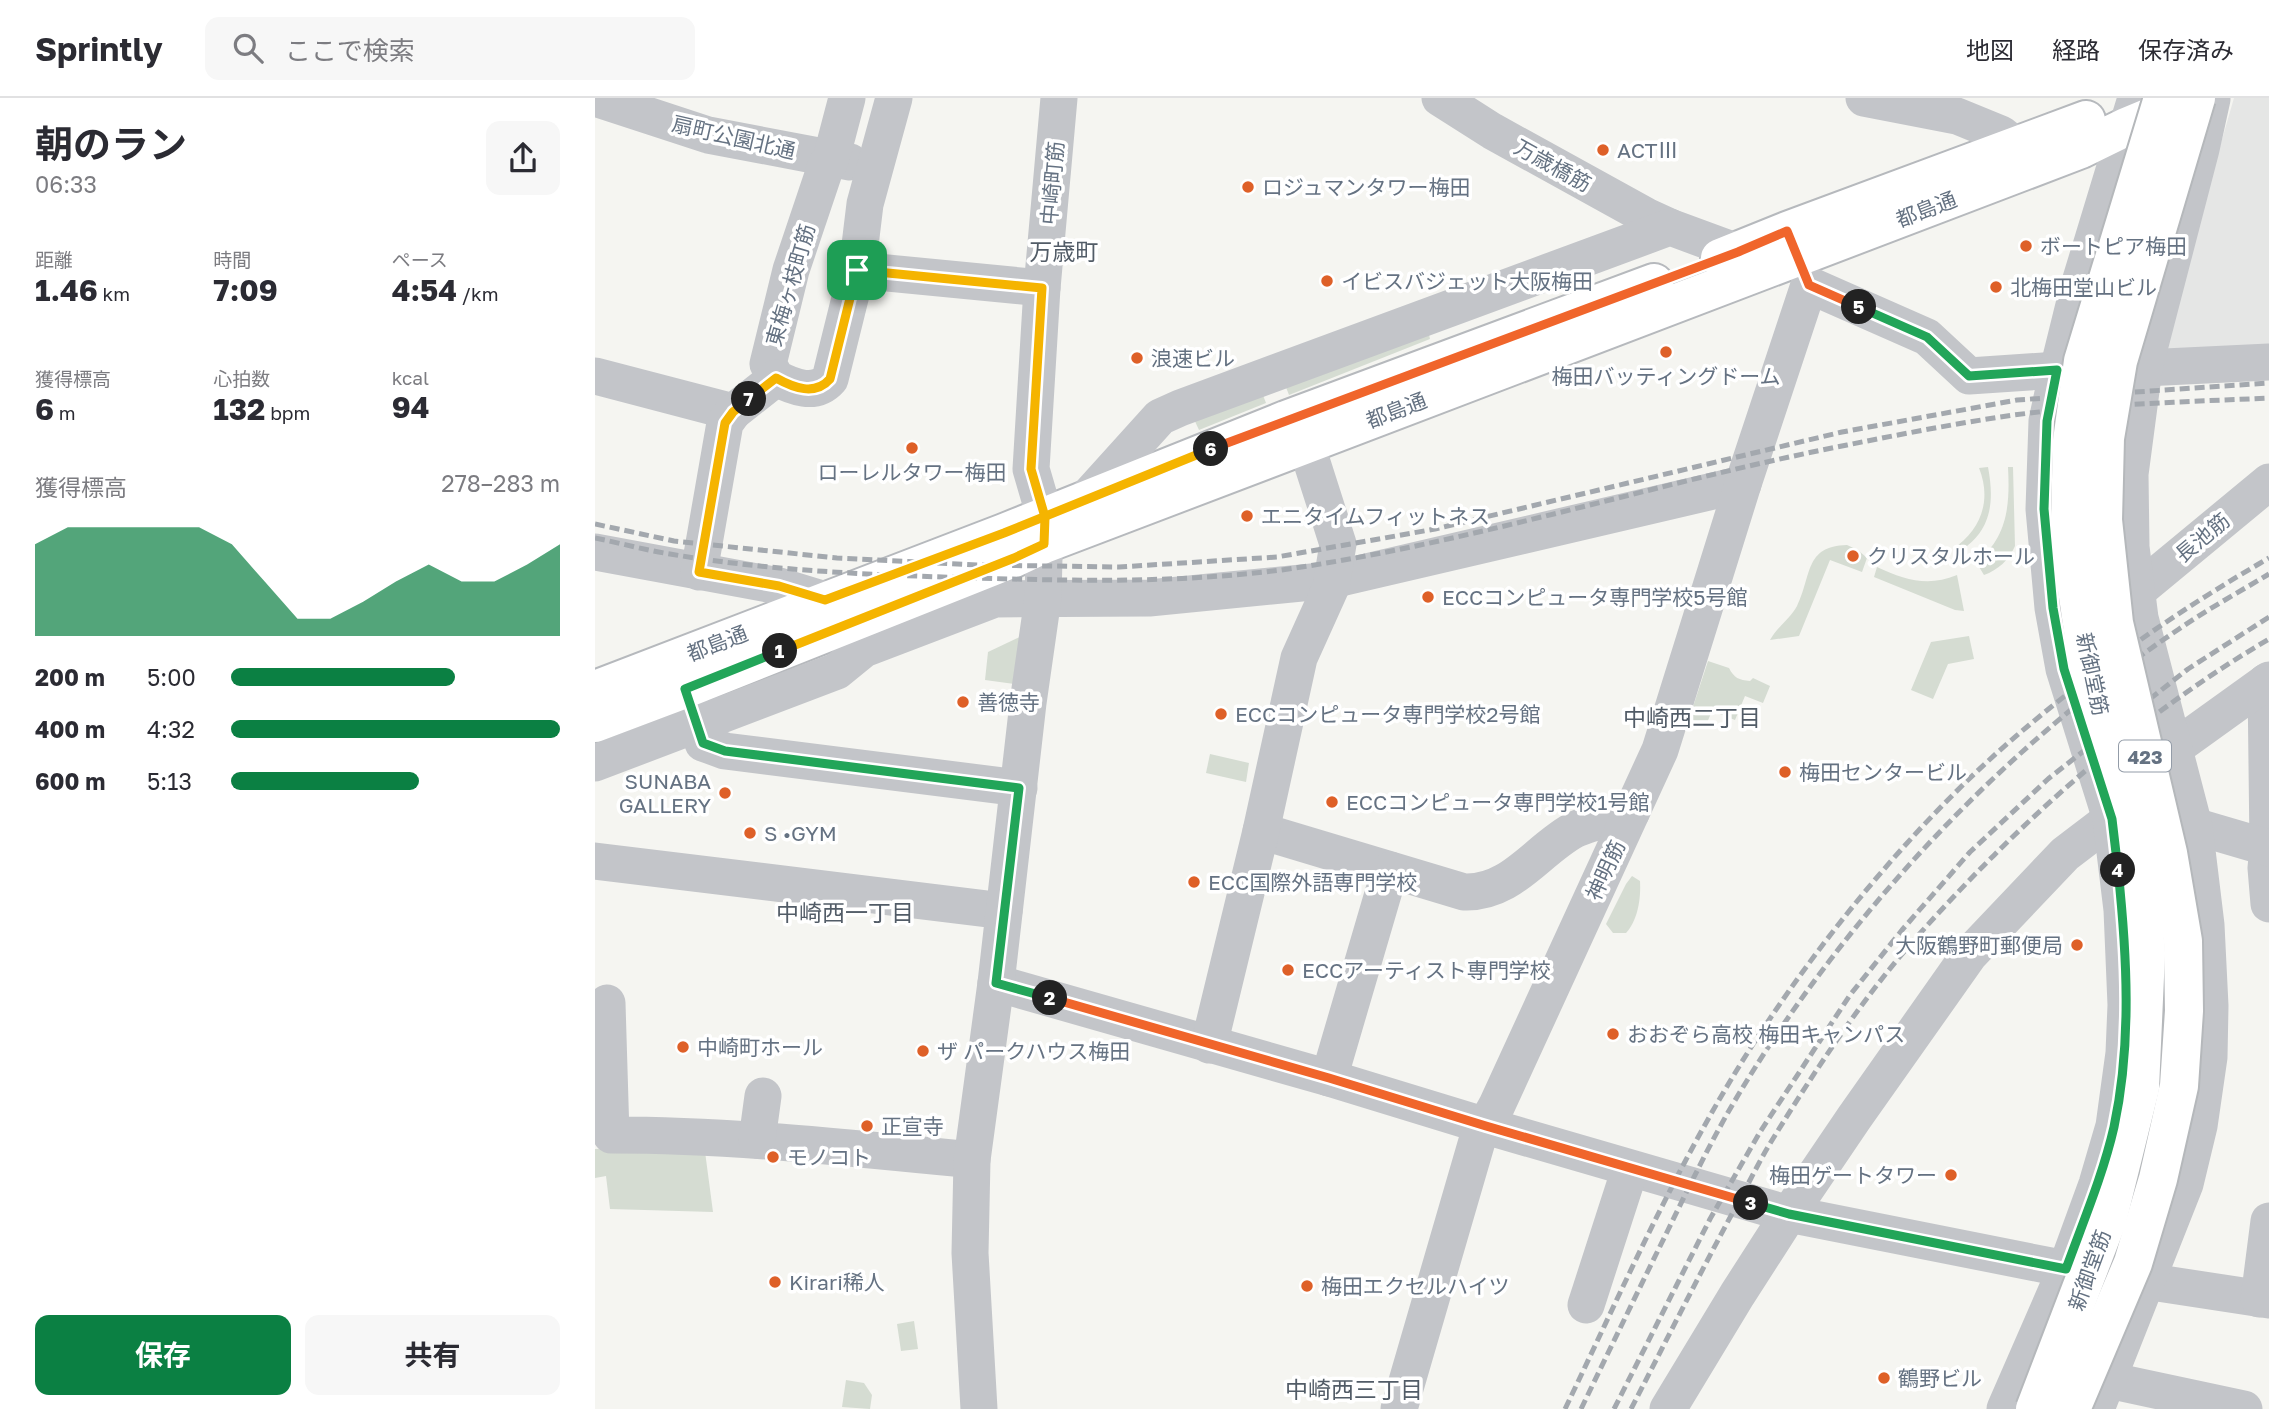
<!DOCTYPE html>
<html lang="ja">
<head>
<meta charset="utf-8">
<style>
	body { margin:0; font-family:"Golos Text","Noto Sans JP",sans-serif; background:#f7f7f7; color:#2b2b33; height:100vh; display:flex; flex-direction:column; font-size:26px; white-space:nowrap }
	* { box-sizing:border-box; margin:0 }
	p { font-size:23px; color:#7c7c81 }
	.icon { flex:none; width:38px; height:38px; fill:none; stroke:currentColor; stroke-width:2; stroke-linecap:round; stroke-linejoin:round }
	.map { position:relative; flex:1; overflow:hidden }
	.panel { display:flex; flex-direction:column; background:#fff; width:595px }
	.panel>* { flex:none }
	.pin { position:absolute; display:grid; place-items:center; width:60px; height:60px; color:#fff; margin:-30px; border-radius:14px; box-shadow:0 4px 10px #0006 }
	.km { position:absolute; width:35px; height:35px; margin:-18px; border-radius:50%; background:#222; color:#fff; font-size:19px; line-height:35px; text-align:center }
	.round { display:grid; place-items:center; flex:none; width:74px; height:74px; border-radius:14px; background:#f7f7f7 }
	.overview { display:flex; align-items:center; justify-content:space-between; height:119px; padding:0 35px }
	h1 { font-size:38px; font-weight:700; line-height:52px }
	.metrics { display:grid; grid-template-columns:repeat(3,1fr); gap:10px; height:119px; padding:7px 35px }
	.metrics div { display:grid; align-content:center }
	.metrics b { font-size:30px; font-weight:700 }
	.metrics small { font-size:19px; font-weight:400 }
	.metrics p { font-size:19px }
	.chart { height:196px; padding:14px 35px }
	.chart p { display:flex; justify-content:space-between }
	.chart svg { width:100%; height:126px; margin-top:7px; fill:#0b8043; opacity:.7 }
	.primary-button { display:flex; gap:14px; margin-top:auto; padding:14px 35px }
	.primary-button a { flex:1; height:80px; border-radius:14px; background:#0b8043; color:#fff; font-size:28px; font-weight:700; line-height:80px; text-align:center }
	.primary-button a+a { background:#f7f7f7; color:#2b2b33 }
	ul { padding:0 35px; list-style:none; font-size:23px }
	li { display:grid; grid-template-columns:112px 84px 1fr; align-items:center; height:52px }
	li i { height:18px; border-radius:9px; background:#0b8043 }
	header { display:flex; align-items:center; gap:42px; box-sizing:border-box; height:98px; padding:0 35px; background:#fff; border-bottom:2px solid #e1e1e2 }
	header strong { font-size:33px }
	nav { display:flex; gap:38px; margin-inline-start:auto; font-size:24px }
	.search { width:490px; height:63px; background:#f7f7f7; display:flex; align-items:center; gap:18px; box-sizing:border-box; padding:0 24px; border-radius:14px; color:#7c7c81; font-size:26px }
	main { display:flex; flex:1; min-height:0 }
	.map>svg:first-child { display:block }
	.built { fill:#e5e6e5 }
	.green { fill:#d5dcd2 }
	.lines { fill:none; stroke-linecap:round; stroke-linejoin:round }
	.major-casing { stroke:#b6b9bd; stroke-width:42 }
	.highway-casing { stroke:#b5b8bb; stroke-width:42 }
	.minor { stroke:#c3c5c9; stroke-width:37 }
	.major { stroke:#fff; stroke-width:38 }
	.highway { stroke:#fff; stroke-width:38 }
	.rail { stroke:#a3a8ae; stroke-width:5; stroke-dasharray:10 5; stroke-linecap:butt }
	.highway-bridge-casing { stroke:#b5b8bb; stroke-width:42; stroke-linecap:butt }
	.highway-bridge { stroke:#fff; stroke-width:38 }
	.split-1-casing { stroke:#fff; stroke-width:14 }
	.split-2-casing { stroke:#fff; stroke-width:14 }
	.split-3-casing { stroke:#fff; stroke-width:14 }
	.split-4-casing { stroke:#fff; stroke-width:14 }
	.split-5-casing { stroke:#fff; stroke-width:14 }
	.split-6-casing { stroke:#fff; stroke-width:14 }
	.split-7-casing { stroke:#fff; stroke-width:14 }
	.split-8-casing { stroke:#fff; stroke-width:14 }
	.split-1 { stroke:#f5b400; stroke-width:9 }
	.split-2 { stroke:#22a559; stroke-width:9 }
	.split-3 { stroke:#f0652b; stroke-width:9 }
	.split-4 { stroke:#22a559; stroke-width:9 }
	.split-5 { stroke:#22a559; stroke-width:9 }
	.split-6 { stroke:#f0652b; stroke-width:9 }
	.split-7 { stroke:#f5b400; stroke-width:9 }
	.split-8 { stroke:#f5b400; stroke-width:9 }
	.poi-dot { fill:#de6028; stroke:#fff; stroke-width:2.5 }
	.labels { text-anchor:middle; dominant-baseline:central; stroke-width:7; stroke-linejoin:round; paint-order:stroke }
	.shield { fill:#fff; stroke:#939ca8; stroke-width:2 }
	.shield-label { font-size:19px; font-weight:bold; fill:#657282 }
	.street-label { font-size:21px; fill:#657282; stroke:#fff }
	.poi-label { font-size:21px; fill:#657282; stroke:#fff; text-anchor:start }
	.neighbourhood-label { font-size:23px; fill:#525c67; stroke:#fff }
</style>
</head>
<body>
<header>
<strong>Sprintly</strong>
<div class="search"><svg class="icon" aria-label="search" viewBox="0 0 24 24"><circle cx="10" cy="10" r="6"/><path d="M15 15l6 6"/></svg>ここで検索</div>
<nav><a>地図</a><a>経路</a><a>保存済み</a></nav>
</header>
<main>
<section class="panel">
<div class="overview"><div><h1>朝のラン</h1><p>06:33</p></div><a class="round"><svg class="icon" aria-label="share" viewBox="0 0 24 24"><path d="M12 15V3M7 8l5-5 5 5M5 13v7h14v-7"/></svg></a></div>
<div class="metrics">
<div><p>距離</p><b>1.46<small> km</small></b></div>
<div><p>時間</p><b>7:09</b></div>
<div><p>ペース</p><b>4:54<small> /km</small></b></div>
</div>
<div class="metrics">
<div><p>獲得標高</p><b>6<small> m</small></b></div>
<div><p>心拍数</p><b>132<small> bpm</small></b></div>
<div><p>kcal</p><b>94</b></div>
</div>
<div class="chart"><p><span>獲得標高</span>278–283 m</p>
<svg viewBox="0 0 160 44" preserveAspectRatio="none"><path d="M0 44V12L10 6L20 6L30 6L40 6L50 6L60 12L70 25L80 38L90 38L100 32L110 25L120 19L130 25L140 25L150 19L160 12V44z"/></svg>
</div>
<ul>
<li><b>200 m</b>5:00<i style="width:68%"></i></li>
<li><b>400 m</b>4:32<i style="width:100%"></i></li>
<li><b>600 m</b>5:13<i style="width:57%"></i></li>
</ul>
<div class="primary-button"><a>保存</a><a>共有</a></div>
</section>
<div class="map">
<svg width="1674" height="1311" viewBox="0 0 1674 1311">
	<rect width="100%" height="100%" fill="#f5f5f1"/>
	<path class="built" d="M1639,0H1674V253L1576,259L1567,249Z"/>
	<g class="green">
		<path d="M833,232L835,241L694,297L689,284Z"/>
		<path d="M666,292L671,305L604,332L598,319Z"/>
		<path d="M1393,369C1400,406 1396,436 1360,456L1358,451C1386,432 1397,402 1384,370Z"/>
		<path d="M1413,369H1418L1420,448C1414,462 1403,472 1389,477L1381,464C1413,440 1415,406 1413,369Z"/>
		<path d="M1252,447L1263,452L1272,460L1267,474L1235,462L1204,538L1175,542C1182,529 1195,521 1202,508C1217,478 1209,448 1252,447Z"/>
		<path d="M1282,469C1310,482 1333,489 1362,477L1369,513L1360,512L1279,479Z"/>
		<path d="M431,536L427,587L390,582L393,554Z"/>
		<path d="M1374,538L1379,561L1353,566L1338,601L1316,592L1336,544Z"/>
		<path d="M1113,563L1134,570C1139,580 1144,582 1155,583L1158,580L1175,588L1168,605L1150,598L1140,622L1117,613L1111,627L1094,621Z"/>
		<path d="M615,656L654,665L651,684L611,675Z"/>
		<path d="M1037,778L1045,783C1046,800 1043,822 1031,835H1018L1011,826L1031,786Z"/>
		<path d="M109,1046L118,1114L15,1111L11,1078L0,1080V1051Z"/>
		<path d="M319,1223L323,1251L306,1253L302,1226Z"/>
		<path d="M251,1282L269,1285L277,1297L275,1311L247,1309Z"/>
	</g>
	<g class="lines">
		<g class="major-casing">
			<g id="major">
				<path d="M1125,160L1192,133L1491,22"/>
				<path d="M0,592L409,435L691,322L1059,185"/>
				<path d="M0,625L90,591L419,460L449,446L1486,51L1531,29L1589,5"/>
			</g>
		</g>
		<g class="highway-casing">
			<path id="highway" d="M1541,1090L1561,1004"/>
		</g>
		<g class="minor">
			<path d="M0,0L113,37L255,64"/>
			<path d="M252,0L236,61L231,68L196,172L173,266L181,280C198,289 220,298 235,281L262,172L270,106L299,0"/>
			<path d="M845,0L897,33L1051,118L1075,129"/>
			<path d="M1269,0L1362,18L1406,36L1420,47"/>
			<path d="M262,172L447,190"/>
			<path d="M1214,187L1332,239L1374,278L1463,272"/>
			<path d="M1549,270L1674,264"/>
			<path d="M0,278L138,314L181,280"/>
			<path d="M490,402L565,319L585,310L1075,129L1143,154"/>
			<path d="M0,454L184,488L230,502"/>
			<path d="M104,474L130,325L138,314"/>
			<path d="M1541,494L1674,384"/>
			<path d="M1671,584L1673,749L1671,770L1674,806"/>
			<path d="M96,610L108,645L130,653L424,690"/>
			<path d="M1578,651L1674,582"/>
			<path d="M0,665L242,573L269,551L400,501L554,500L737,482L1148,386"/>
			<path d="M1599,728L1674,750"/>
			<path d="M666,733L869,794C916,796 941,753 979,732C996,724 1018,720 1036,715"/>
			<path d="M0,763L409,813"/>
			<path d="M401,885L734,980L891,1028L1194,1116L1471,1171L1674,1202"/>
			<path d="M12,905L16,1037C137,1037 257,1050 377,1062"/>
			<path d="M614,947L666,733L704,560L736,489L743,446L711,346"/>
			<path d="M734,980L795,772"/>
			<path d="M162,1042L168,998"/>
			<path d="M1664,1201L1674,1123"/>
			<path d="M991,1207L1035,1071"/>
			<path d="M1513,1282L1649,1311"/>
			<path d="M384,1311L375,1155L377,1062L401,885L433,605L448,500L450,419L436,371L447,190L464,0"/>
			<path d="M804,1311L882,1043L902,1007L1065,652L1148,386L1214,187"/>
			<path d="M1073,1311L1142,1197L1194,1116L1259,1020L1374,857L1470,756L1516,721L1533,714"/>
			<path d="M1410,1311L1471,1171L1502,1086L1519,1028L1529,955L1531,907L1527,812L1516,721L1469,571L1458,510L1449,411L1452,323L1463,272L1483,191L1541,0"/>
			<path d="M1501,1311L1590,1086L1604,1028L1614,959L1615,908L1611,827L1599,728L1545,520L1536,449L1535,376L1549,270L1606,51L1617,1"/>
		</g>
		<use href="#major" class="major"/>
		<use href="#highway" class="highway"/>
		<g class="rail">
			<path d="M0,426L79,443L242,460L383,467L524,469L682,459L840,431L1247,334L1422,302L1674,285"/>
			<path d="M0,440C25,445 50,452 75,456C175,473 279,477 380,480C483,483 585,485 686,472C878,445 1062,384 1252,347C1307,336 1363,325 1419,317C1503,306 1589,304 1674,300"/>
			<path d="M970,1311C1031,1184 1088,1052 1166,934C1237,826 1333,711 1433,628C1508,565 1589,509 1674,460"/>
			<path d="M986,1311C1015,1251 1044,1191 1073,1132C1094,1089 1115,1045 1139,1004C1248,820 1407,650 1584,531C1613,511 1644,494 1674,476"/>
			<path d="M1019,1311L1115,1121L1165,1034L1255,897L1307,832L1375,754L1453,681L1593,571L1674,519"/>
			<path d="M1036,1311C1070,1245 1103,1179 1138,1114C1152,1089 1164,1063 1179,1039C1221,971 1267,901 1320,841C1423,725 1540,620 1674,541"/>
		</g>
		<g class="highway-bridge-casing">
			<g id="highway-bridge">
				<path d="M1440,1311L1512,1123L1545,990L1551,856L1544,764L1493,566L1478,464L1475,421L1477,343L1488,263L1568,0"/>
				<path d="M1476,1311L1538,1165L1563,1081L1584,988L1589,913L1588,843L1573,755L1519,525L1508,422L1510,340L1523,263L1601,0"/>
			</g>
		</g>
		<use href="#highway-bridge" class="highway-bridge"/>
	</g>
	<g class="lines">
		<g class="split-1-casing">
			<path id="split-1" d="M185,553L419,460L449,446L450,419L436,371L447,190L262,172"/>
		</g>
		<g class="split-2-casing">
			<path id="split-2" d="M185,553L90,591L108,645L130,653L424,690L401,885L455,900"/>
		</g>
		<g class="split-3-casing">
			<path id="split-3" d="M455,900L734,980L891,1028L1156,1105"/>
		</g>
		<g class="split-4-casing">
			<path id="split-4" d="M1156,1105L1194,1116L1471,1171C1488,1124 1508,1077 1519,1029C1537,945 1532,857 1523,772"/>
		</g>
		<g class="split-5-casing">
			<path id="split-5" d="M1264,209L1332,239L1374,278L1462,272L1452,323L1449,411L1458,510L1469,571L1517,721L1523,772"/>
		</g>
		<g class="split-6-casing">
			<path id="split-6" d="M616,351L1143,154L1192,133L1214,187L1264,209"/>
		</g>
		<g class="split-7-casing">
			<path id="split-7" d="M154,301L138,314L130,325L104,474L184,488L230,502L409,435L616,351"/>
		</g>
		<g class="split-8-casing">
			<path id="split-8" d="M154,301L181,280C199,290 220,298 235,281L262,172"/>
		</g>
		<use href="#split-1" class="split-1"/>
		<use href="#split-2" class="split-2"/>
		<use href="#split-3" class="split-3"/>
		<use href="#split-4" class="split-4"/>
		<use href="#split-5" class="split-5"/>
		<use href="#split-6" class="split-6"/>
		<use href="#split-7" class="split-7"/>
		<use href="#split-8" class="split-8"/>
	</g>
	<g class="poi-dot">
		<circle cx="1008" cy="52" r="7"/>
		<circle cx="653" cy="89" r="7"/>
		<circle cx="1431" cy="148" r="7"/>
		<circle cx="732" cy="183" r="7"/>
		<circle cx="1401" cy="189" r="7"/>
		<circle cx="1071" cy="254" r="7"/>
		<circle cx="542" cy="260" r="7"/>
		<circle cx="317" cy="350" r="7"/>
		<circle cx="652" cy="418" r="7"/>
		<circle cx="1258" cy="458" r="7"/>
		<circle cx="833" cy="499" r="7"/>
		<circle cx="368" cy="604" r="7"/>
		<circle cx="626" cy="616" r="7"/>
		<circle cx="1190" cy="674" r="7"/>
		<circle cx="130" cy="695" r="7"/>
		<circle cx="737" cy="704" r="7"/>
		<circle cx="155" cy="735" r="7"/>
		<circle cx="599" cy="784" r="7"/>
		<circle cx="1482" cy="847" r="7"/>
		<circle cx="693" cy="872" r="7"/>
		<circle cx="1018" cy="936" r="7"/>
		<circle cx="88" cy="949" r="7"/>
		<circle cx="328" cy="953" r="7"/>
		<circle cx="272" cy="1028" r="7"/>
		<circle cx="178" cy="1059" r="7"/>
		<circle cx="1356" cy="1077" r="7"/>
		<circle cx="180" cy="1184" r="7"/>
		<circle cx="712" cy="1188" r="7"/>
		<circle cx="1289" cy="1280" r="7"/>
	</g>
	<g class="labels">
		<rect class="shield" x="1524" y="642.5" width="52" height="31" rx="5"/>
		<g class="shield-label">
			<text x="1550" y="658">423</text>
		</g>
		<g class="street-label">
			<text transform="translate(139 39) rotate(13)">扇町公園北通</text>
			<text transform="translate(958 67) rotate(29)">万歳橋筋</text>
			<text transform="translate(457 85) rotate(-85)">中崎町筋</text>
			<text transform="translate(1331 111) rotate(-21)">都島通</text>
			<text transform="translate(195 187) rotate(-74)">東梅ヶ枝町筋</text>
			<text transform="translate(801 312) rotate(-21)">都島通</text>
			<text transform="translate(1607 439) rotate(-40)">長池筋</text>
			<text transform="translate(122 545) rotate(-21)">都島通</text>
			<text transform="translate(1498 576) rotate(78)">新御堂筋</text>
			<text transform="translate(1010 772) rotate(-65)">神明筋</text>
			<text transform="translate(1494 1172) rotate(-70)">新御堂筋</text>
		</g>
		<g class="poi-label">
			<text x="1022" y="52">ACTⅢ</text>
			<text x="667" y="89">ロジュマンタワー梅田</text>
			<text x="1445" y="148">ボートピア梅田</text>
			<text x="746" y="183">イビスバジェット大阪梅田</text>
			<text x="1415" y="189">北梅田堂山ビル</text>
			<text x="556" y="260">浪速ビル</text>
			<text x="1071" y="278" text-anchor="middle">梅田バッティングドーム</text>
			<text x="317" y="374" text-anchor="middle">ローレルタワー梅田</text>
			<text x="666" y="418">エニタイムフィットネス</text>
			<text x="1272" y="458">クリスタルホール</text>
			<text x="847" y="499">ECCコンピュータ専門学校5号館</text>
			<text x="382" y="604">善徳寺</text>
			<text x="640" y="616">ECCコンピュータ専門学校2号館</text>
			<text x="1204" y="674">梅田センタービル</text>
			<text x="116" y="683" text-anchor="end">SUNABA<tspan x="116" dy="24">GALLERY</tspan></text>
			<text x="751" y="704">ECCコンピュータ専門学校1号館</text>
			<text x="169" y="735">S •GYM</text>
			<text x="613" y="784">ECC国際外語専門学校</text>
			<text x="1468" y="847" text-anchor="end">大阪鶴野町郵便局</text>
			<text x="707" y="872">ECCアーティスト専門学校</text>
			<text x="1032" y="936">おおぞら高校 梅田キャンパス</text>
			<text x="102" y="949">中崎町ホール</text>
			<text x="342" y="953">ザ パークハウス梅田</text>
			<text x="286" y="1028">正宣寺</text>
			<text x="192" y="1059">モノコト</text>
			<text x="1342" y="1077" text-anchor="end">梅田ゲートタワー</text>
			<text x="194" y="1184">Kirari稀人</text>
			<text x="726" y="1188">梅田エクセルハイツ</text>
			<text x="1303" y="1280">鶴野ビル</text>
		</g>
		<g class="neighbourhood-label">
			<text x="469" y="153">万歳町</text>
			<text x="1097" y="619">中崎西二丁目</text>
			<text x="250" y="814">中崎西一丁目</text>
			<text x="759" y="1291">中崎西三丁目</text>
		</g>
	</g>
</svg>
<div class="pin" style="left:262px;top:172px;background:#1e9e55"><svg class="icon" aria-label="arrive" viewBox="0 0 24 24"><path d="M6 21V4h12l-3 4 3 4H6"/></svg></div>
<b class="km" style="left:185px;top:553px">1</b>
<b class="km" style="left:455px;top:900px">2</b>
<b class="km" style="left:1156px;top:1105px">3</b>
<b class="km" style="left:1523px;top:772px">4</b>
<b class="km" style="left:1264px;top:209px">5</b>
<b class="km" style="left:616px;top:351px">6</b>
<b class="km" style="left:154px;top:301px">7</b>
</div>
</main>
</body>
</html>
